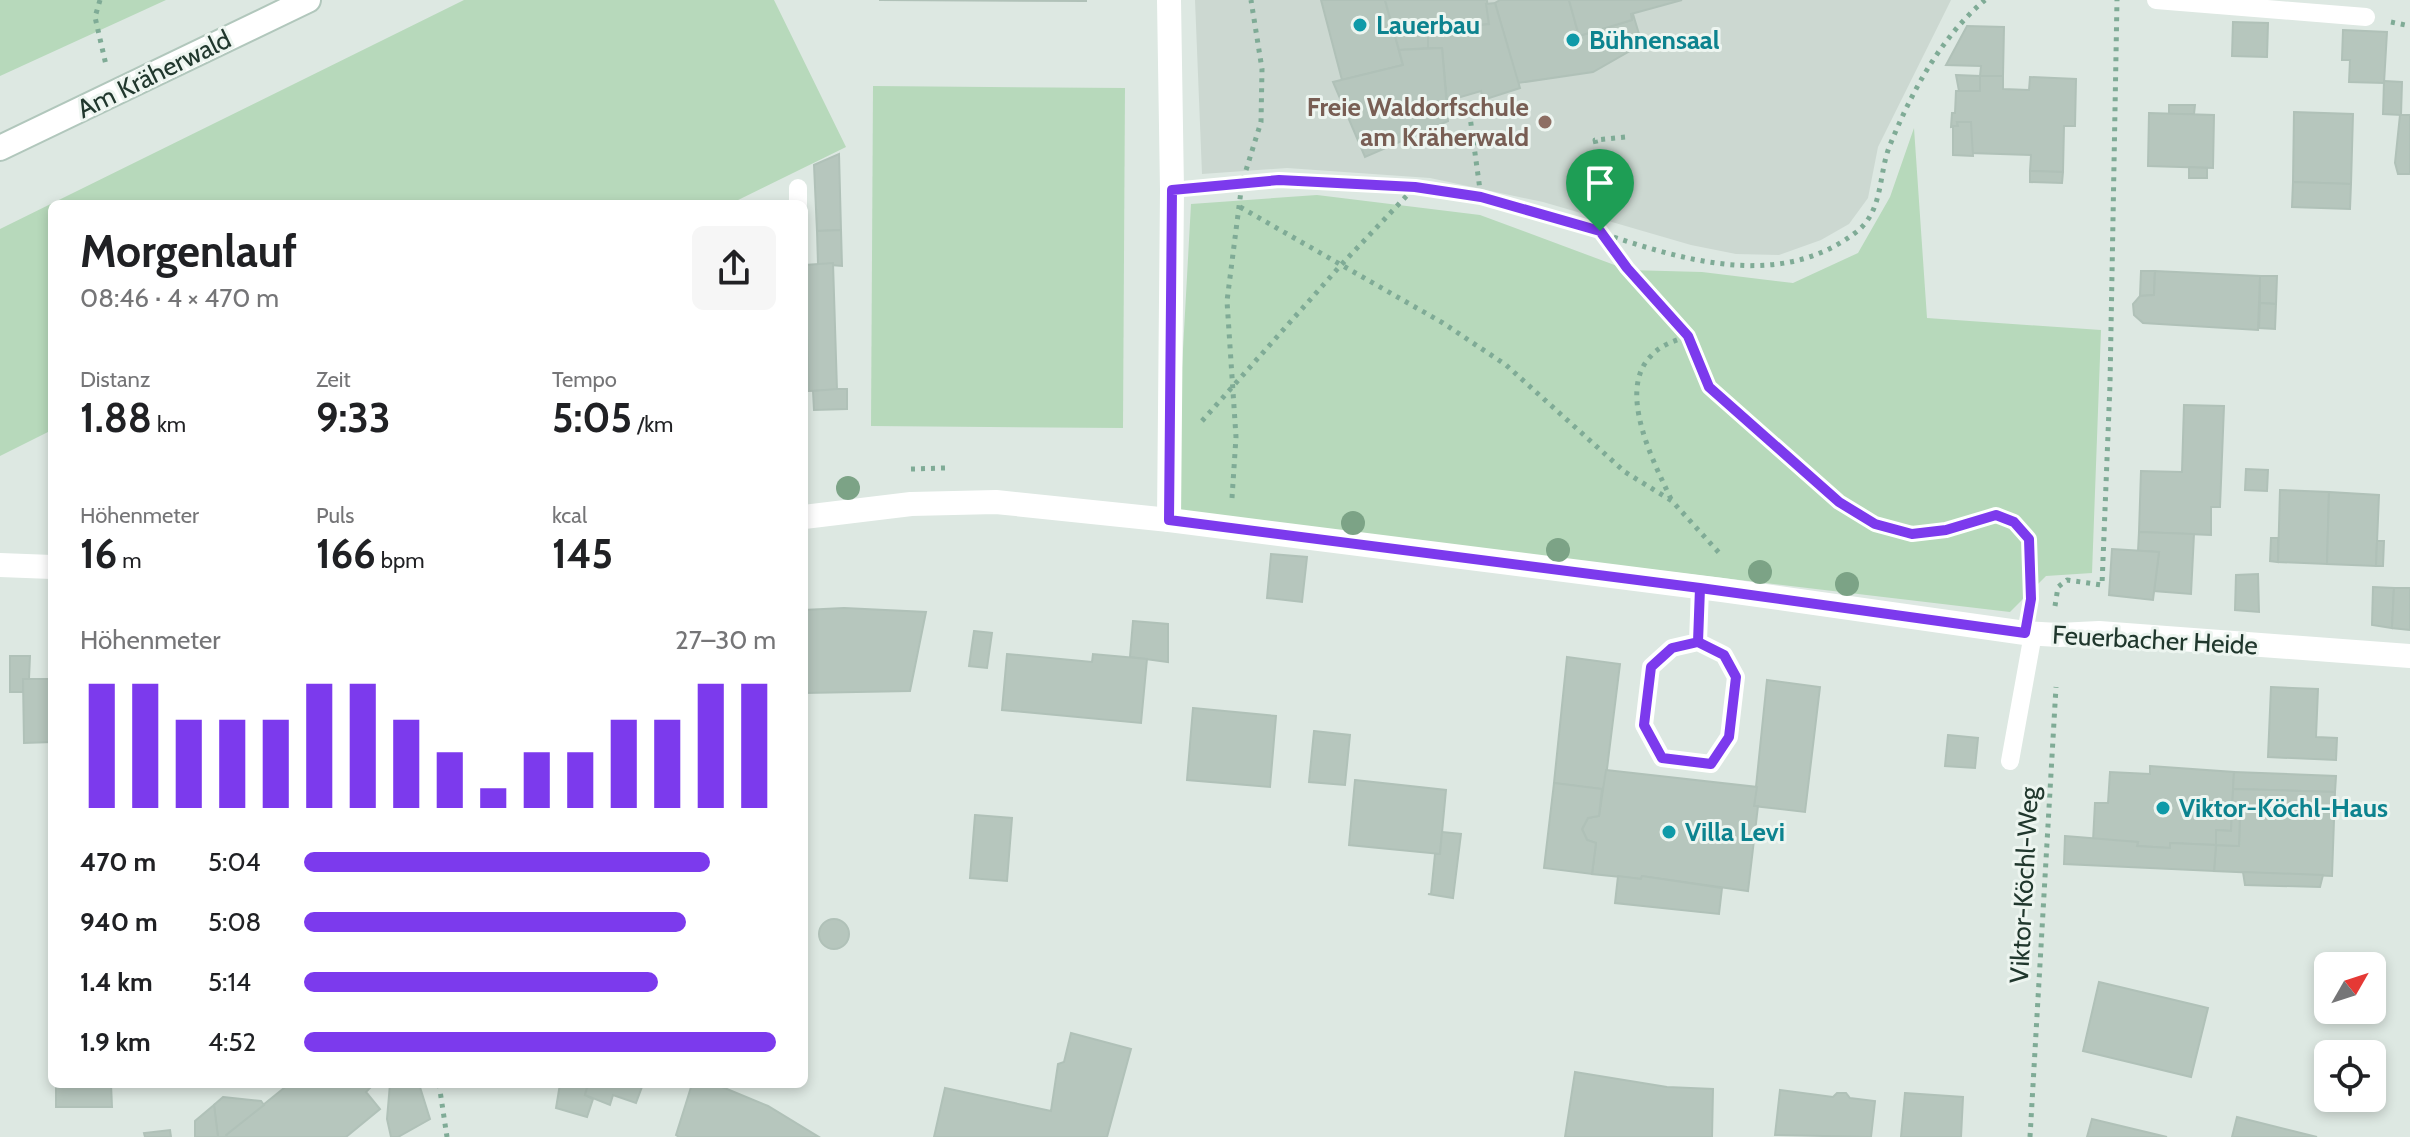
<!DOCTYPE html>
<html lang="de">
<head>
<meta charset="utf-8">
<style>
	body { margin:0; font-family:Cabin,sans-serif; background:#f6f6f6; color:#202124; height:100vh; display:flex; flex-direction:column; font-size:30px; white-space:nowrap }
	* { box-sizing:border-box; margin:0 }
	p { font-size:26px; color:#757577 }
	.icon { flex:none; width:44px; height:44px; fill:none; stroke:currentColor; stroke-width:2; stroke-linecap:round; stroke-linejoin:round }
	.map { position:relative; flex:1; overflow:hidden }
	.sheet { position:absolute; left:48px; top:200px; width:760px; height:888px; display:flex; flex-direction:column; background:#fff; border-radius:12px; box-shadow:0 4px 12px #0003 }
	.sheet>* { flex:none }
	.needle { width:52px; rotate:51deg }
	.buttons { position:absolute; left:2314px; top:952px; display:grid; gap:16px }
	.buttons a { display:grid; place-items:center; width:72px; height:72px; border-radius:12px; background:#fff; box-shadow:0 4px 12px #0003; font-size:40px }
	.pin { position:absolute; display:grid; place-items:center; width:68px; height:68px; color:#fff; margin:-82px -34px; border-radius:50% 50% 50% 0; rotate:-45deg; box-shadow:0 0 8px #0007 }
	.pin .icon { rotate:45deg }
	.round { display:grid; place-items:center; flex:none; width:84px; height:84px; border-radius:12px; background:#f6f6f6 }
	.overview { display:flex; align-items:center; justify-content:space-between; height:136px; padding:0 32px }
	h1 { font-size:44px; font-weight:700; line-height:60px }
	.metrics { display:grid; grid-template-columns:repeat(3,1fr); gap:12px; height:136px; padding:8px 32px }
	.metrics div { display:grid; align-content:center }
	.metrics b { font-size:40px; font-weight:700 }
	.metrics small { font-size:22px; font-weight:400 }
	.metrics p { font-size:22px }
	.chart { height:224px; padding:16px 32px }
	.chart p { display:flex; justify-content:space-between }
	.chart svg { width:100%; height:144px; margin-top:8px; stroke:#7c3aed; stroke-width:6 }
	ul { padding:0 32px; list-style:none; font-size:26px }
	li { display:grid; grid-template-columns:128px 96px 1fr; align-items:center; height:60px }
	li i { height:20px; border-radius:10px; background:#7c3aed }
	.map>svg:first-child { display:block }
	.built { fill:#ccd8d1 }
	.green { fill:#b7d9bb }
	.building { fill:#b6c6bd; stroke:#b0c1b8; stroke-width:2 }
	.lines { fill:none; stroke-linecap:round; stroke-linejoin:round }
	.secondary-casing { stroke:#b1c7bc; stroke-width:28 }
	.path { stroke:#7fab96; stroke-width:5; stroke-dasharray:4 6; stroke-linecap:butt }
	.service { stroke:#fff; stroke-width:18 }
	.minor { stroke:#fff; stroke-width:24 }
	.secondary { stroke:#fff; stroke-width:24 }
	.tree { fill:#7ca386 }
	.route-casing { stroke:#fff; stroke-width:16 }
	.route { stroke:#7c3aed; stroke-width:10 }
	.culture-dot { fill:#0f9aa8; stroke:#edf5f0; stroke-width:3 }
	.education-dot { fill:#8d6e63; stroke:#edf5f0; stroke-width:3 }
	.labels { text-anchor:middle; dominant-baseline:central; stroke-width:6; stroke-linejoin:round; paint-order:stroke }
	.culture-label { font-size:26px; font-weight:bold; fill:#0d838f; stroke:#edf5f0; text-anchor:start }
	.street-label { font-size:26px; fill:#20372d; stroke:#edf5f0 }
	.education-label { font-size:26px; font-weight:bold; fill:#785e54; stroke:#edf5f0; text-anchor:end }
</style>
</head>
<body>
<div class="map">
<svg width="2410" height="1137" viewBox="0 0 2410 1137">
	<rect width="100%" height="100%" fill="#dde8e2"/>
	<path class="built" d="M1195,0H1951L1878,147L1868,198L1849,224L1821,240L1779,255L1736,254L1691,245L1543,202L1430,178L1287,168L1202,174Z"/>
	<g class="green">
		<path d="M0,0H166L0,76Z"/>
		<path d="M464,0H774L846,147L730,204H52V430L0,456V229Z"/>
		<path d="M873,86L1125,88L1123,428L871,426Z"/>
		<path d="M1914,128L1927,318L2101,330L2092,573L2046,576L2010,612L1174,513L1191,204L1317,195L1480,215L1628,270L1702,272L1793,283L1858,253L1890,197Z"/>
	</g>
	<g class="building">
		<path d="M879,0H1086V1Z"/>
		<path d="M1321,0H1385L1403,65L1342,80Z"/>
		<path d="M1385,0H1487L1489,24L1453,28L1451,23L1428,31V48L1399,50Z"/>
		<path d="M1500,0H1569L1579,36L1632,20L1633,14L1642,44L1593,72L1518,83L1495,3Z"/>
		<path d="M1569,0H1682L1631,14L1632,20L1579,36Z"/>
		<path d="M1495,3L1520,88L1483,100L1481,91L1447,101L1442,48H1428V31L1451,23L1453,28L1489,24L1486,4Z"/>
		<path d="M2233,22L2268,23L2267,57L2232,56Z"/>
		<path d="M1967,26L2004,27L2003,76H1980L1981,66L1946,65Z"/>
		<path d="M2343,30L2387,32L2384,83L2349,82L2350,60H2342Z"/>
		<path d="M1442,48L1448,121L1365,157L1333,82L1403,65L1399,50Z"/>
		<path d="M1956,75L1980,76V91H1959Z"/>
		<path d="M1980,76H2003V89L2029,90L2030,77L2076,79L2075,126H2064L2063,172L2030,171L2031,155L1970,153L1971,122H1957L1958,126L1951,127L1952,113H1955L1956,91H1980Z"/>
		<path d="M2384,81L2402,82L2401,115L2383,114Z"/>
		<path d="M2169,105H2195L2194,114H2169Z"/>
		<path d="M2294,112L2353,114L2351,184L2293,182Z"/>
		<path d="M2149,113L2214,115L2213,168L2148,166Z"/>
		<path d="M2400,115H2410V174H2398L2395,163Z"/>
		<path d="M1957,122H1971L1973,156L1953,155V126H1958Z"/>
		<path d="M839,154L841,230L817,231L814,165Z"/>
		<path d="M2189,167L2207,168V178H2189Z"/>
		<path d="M2030,171L2063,172L2062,183L2030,182Z"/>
		<path d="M2293,182L2351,184L2350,209L2292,207Z"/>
		<path d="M841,230L842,266L818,264L817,231Z"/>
		<path d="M833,263L837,390L809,391L805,265Z"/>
		<path d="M2141,271H2155L2154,295L2140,296Z"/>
		<path d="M2155,271L2260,276L2258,330L2143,323L2134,315L2133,304L2140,296L2154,295Z"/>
		<path d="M2260,276H2277L2276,304L2260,303Z"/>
		<path d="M2260,303L2276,304L2275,329L2259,328Z"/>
		<path d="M837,389H847V409L814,410L813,391Z"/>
		<path d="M2184,405L2224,406L2220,507H2211V535L2139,532L2141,471L2182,472Z"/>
		<path d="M2246,469L2268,470L2267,491L2245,490Z"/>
		<path d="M2280,490L2329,492L2327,564L2278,562Z"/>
		<path d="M2329,492L2379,495L2376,566L2327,564Z"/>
		<path d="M2139,532L2194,534L2191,594L2154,591L2159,552L2138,551Z"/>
		<path d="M2271,538H2278V562L2270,561Z"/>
		<path d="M2377,541H2384L2383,566H2376Z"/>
		<path d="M2112,549L2159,552L2153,600L2109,595Z"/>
		<path d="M1271,554L1307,557L1302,602L1267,598Z"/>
		<path d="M2258,574L2259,612L2235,610L2236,575Z"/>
		<path d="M2373,587L2394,588L2392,628L2372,625Z"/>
		<path d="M2394,588H2410V630L2392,628Z"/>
		<path d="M844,608L926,612L910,691L804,693V610Z"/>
		<path d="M1133,621L1168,624V662L1130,657Z"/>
		<path d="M974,631L992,633L987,668L969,666Z"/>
		<path d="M1007,654L1092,662L1093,654L1147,659L1141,723L1002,710Z"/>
		<path d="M10,656H30L29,679H23V692H10Z"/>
		<path d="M1567,657L1620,664L1605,785L1602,789L1554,783Z"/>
		<path d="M23,679H52V742L24,743Z"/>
		<path d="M1767,680L1820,687L1805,812L1754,806Z"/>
		<path d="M2271,687L2318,689L2316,737L2337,738L2336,760L2268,757Z"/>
		<path d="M1193,708L1276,716L1270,787L1187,780Z"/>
		<path d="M1314,731L1350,735L1345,785L1309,782Z"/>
		<path d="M1948,735L1978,738L1975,768L1945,766Z"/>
		<path d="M2150,766L2234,772L2231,831L2216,830V845L2170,843V848L2137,846L2138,842L2093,841L2095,803H2108L2110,772L2150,774Z"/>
		<path d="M1606,770L1757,787L1754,806H1758L1748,891L1642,876L1641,879L1592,874L1596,843L1587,840L1582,829L1588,818L1599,816Z"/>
		<path d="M2234,772L2336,776L2335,792L2233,789Z"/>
		<path d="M1355,780L1446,790L1440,854L1349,845Z"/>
		<path d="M1554,783L1602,789L1599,816L1588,818L1582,829L1587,840L1596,843L1592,874L1544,868Z"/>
		<path d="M2233,789L2335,792L2332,876L2214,871L2216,845L2239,846L2240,814L2232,813Z"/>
		<path d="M2232,813L2240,814L2239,846L2216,845V830L2231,831Z"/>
		<path d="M975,815L1012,818L1007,881L970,878Z"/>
		<path d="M1442,832L1461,834L1453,898L1428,894H1431L1435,854H1440Z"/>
		<path d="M2065,836L2138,842L2137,846L2170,848V843L2216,845L2214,871L2064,864Z"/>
		<path d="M2243,872L2323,875L2320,887L2245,885Z"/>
		<path d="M1618,876L1641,879L1642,876L1722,888L1719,914L1615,903Z"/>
		<circle cx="834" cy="934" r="15"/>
		<path d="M2099,982L2208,1008L2191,1077L2083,1051Z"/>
		<path d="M1071,1033L1131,1049L1107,1137H934L945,1088L1051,1111L1058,1064L1064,1062Z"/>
		<path d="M1575,1072L1667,1087L1713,1089L1712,1137H1565Z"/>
		<path d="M56,1084H111L112,1107H56Z"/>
		<path d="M289,1084H367L370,1088L366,1092L380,1109L346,1137H227L226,1135Z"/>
		<path d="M390,1084H419L430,1119L398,1137H391L387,1119Z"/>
		<path d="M560,1084L588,1085L585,1095L593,1099L587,1117L556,1108Z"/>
		<path d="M584,1084H643L636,1103L613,1095L610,1105L585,1095L588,1085Z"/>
		<path d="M692,1084H715L768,1106L819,1137H679L676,1135Z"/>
		<path d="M1780,1090L1833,1097L1837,1093H1846L1850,1098L1875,1101L1871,1137L1775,1135Z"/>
		<path d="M1905,1093L1963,1097L1961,1137H1901Z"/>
		<path d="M223,1097L261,1101L264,1105L226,1135L227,1137H218L214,1105Z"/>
		<path d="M214,1105L218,1137H195V1121Z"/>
		<path d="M2237,1117L2317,1137H2232Z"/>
		<path d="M2092,1119L2167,1137H2087Z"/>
		<path d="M170,1130L171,1137H145L144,1133Z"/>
	</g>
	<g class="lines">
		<g class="secondary-casing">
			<path id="secondary" d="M0,148L308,0"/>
		</g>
		<g class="path">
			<path d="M100,0L95,17L106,65"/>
			<path d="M2391,22L2410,26"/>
			<path d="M1468,102L1481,197"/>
			<path d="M1625,137L1595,140L1607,189L1600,231L1628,270L1688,336L1709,387L1839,502L1875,524L1912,534L1946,530L1996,515L2014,522L2029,539L2030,605"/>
			<path d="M1201,187C1293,177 1387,180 1478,196C1594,217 1745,316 1855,233C1884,212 1878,174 1890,145C1912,91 1941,37 1985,0"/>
			<path d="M1240,207L1443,323L1506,365L1625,472L1672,501L1722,556"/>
			<path d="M1202,421L1341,265L1415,187"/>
			<path d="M911,469L945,468"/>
			<path d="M1232,498L1236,437L1227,301L1242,183L1261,122L1262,69L1251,0"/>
			<path d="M1671,499C1654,463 1617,392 1650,357C1660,345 1674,341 1688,336"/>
			<path d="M2055,606L2058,587L2067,580L2102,585L2110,384L2117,0"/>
			<path d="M439,1084L447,1137"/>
			<path d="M2030,1137L2056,687"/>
		</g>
		<g class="service">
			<path d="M2156,0L2366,17"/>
			<path d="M798,204V188"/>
			<path d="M1698,642L1724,655L1736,677L1729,737L1711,764L1662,758L1644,725L1651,667L1672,648L1698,642L1700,588"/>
			<path d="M2010,761L2033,634"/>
		</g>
		<g class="minor">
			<path d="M1169,0L1172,190L1169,520"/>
			<path d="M804,517L911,504L996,502L1169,520L1722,590L2025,633L2059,635L2099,633L2410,656"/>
			<path d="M0,565L52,567"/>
		</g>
		<use href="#secondary" class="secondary"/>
	</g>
	<g class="tree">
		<circle cx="848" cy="488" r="12"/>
		<circle cx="1353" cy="523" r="12"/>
		<circle cx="1558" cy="550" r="12"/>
		<circle cx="1760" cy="572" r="12"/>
		<circle cx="1847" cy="584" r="12"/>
	</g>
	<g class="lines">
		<g class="route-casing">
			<path id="route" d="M1600,231L1481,197L1415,187L1279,180L1172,190L1169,520L1700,588L1698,642L1672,648L1651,667L1644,725L1662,758L1711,764L1729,737L1736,677L1724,655L1698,642L1700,588L2025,633L2031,599L2029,539L2014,522L1996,515L1946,530L1912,534L1875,524L1839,502L1709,387L1688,336L1627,268L1600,231"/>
		</g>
		<use href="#route" class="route"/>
	</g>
	<g class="culture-dot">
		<circle cx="1360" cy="25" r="8"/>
		<circle cx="1573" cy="40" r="8"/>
		<circle cx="2163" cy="808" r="8"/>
		<circle cx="1669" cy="832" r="8"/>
	</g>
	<circle class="education-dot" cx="1545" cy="122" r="8"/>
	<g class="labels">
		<g class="culture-label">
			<text x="1376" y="25">Lauerbau</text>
			<text x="1589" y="40">Bühnensaal</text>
			<text x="2179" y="808">Viktor-Köchl-Haus</text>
			<text x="1685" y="832">Villa Levi</text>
		</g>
		<g class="street-label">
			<text transform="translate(154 74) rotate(-26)">Am Kräherwald</text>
			<text transform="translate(2155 640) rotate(3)">Feuerbacher Heide</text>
			<text transform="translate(2024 885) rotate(-87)">Viktor-Köchl-Weg</text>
		</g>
		<g class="education-label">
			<text x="1529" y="107">Freie Waldorfschule<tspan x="1529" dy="30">am Kräherwald</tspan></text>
		</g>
	</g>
</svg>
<div class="buttons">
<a><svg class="needle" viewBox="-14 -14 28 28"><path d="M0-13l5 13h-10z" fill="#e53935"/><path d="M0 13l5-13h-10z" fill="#757577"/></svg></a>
<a><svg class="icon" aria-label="locate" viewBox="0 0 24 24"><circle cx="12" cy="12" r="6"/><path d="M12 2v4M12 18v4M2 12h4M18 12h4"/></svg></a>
</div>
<div class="pin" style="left:1600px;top:231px;background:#1e9e55"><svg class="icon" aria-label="arrive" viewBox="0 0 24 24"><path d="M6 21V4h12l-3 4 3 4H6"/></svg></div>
<section class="sheet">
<div class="overview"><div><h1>Morgenlauf</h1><p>08:46 · 4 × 470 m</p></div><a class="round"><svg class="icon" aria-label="share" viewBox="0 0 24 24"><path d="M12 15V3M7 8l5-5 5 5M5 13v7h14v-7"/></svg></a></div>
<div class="metrics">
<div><p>Distanz</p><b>1.88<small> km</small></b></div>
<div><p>Zeit</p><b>9:33</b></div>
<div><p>Tempo</p><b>5:05<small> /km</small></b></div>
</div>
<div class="metrics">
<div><p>Höhenmeter</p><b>16<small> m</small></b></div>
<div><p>Puls</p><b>166<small> bpm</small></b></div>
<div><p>kcal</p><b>145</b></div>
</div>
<div class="chart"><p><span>Höhenmeter</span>27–30 m</p>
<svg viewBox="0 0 160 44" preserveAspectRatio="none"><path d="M5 44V6M15 44V6M25 44V17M35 44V17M45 44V17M55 44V6M65 44V6M75 44V17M85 44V27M95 44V38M105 44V27M115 44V27M125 44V17M135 44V17M145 44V6M155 44V6"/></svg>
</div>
<ul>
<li><b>470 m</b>5:04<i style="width:86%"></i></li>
<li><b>940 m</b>5:08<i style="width:81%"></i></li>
<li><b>1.4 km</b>5:14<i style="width:75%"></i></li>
<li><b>1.9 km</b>4:52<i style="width:100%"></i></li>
</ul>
</section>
</div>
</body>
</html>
